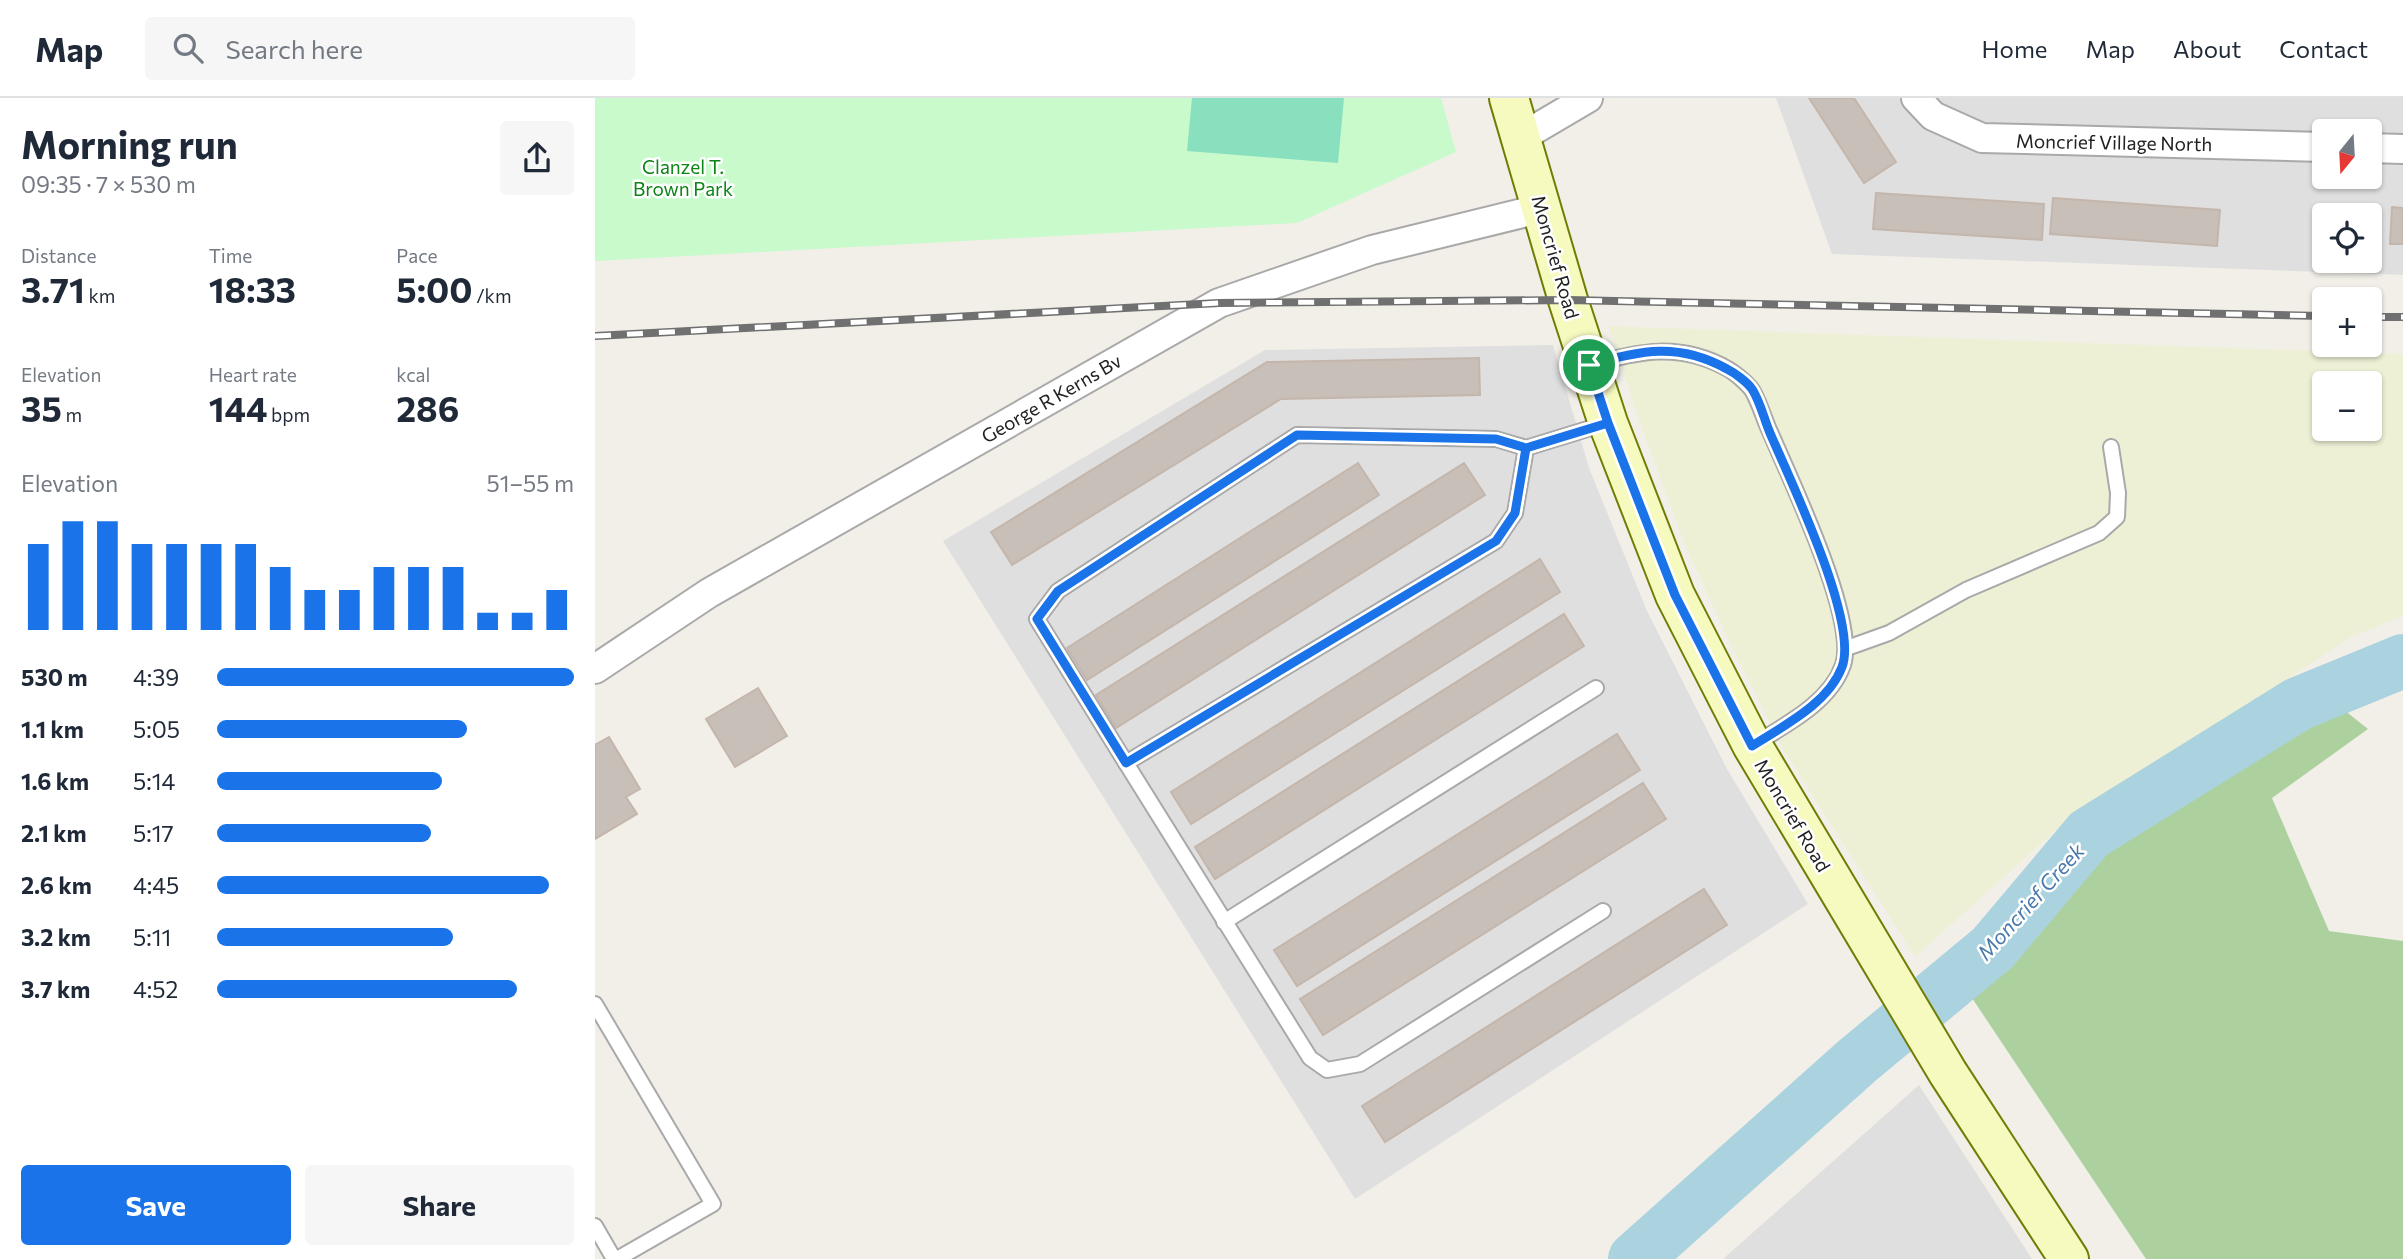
<!DOCTYPE html>
<html lang="en">
<head>
<meta charset="utf-8">
<style>
	body { margin:0; font-family:Commissioner,sans-serif; background:#f6f6f7; color:#1f2937; height:100vh; display:flex; flex-direction:column; font-size:26px; white-space:nowrap }
	* { box-sizing:border-box; margin:0 }
	p { font-size:23px; color:#747a83 }
	.icon { flex:none; width:38px; height:38px; fill:none; stroke:currentColor; stroke-width:2; stroke-linecap:round; stroke-linejoin:round }
	.map { position:relative; flex:1; overflow:hidden }
	.sheet { display:flex; flex-direction:column; background:#fff; width:595px }
	.sheet>* { flex:none }
	.needle { width:46px; rotate:198deg }
	.tools { position:absolute; left:1717px; top:21px; display:grid; gap:14px }
	.tools a { display:grid; place-items:center; width:70px; height:70px; border-radius:7px; background:#fff; box-shadow:0 2px 5px #0004; font-size:35px }
	.pin { position:absolute; display:grid; place-items:center; width:60px; height:60px; color:#fff; margin:-30px; border:4px solid #fff; border-radius:50%; box-shadow:0 2px 7px #0007 }
	.round { display:grid; place-items:center; flex:none; width:74px; height:74px; border-radius:7px; background:#f6f6f7 }
	.head { display:flex; align-items:center; justify-content:space-between; height:119px; padding:0 21px }
	h1 { font-size:38px; font-weight:700; line-height:52px }
	.stats { display:grid; grid-template-columns:repeat(3,1fr); gap:10px; height:119px; padding:7px 21px }
	.stats div { display:grid; align-content:center }
	.stats b { font-size:35px; font-weight:700 }
	.stats small { font-size:19px; font-weight:400 }
	.stats p { font-size:19px }
	.chart { height:196px; padding:14px 21px }
	.chart p { display:flex; justify-content:space-between }
	.chart svg { width:100%; height:126px; margin-top:7px; stroke:#1a73e8; stroke-width:6 }
	.primary-button { display:flex; gap:14px; margin-top:auto; padding:14px 21px }
	.primary-button a { flex:1; height:80px; border-radius:7px; background:#1a73e8; color:#fff; font-size:28px; font-weight:700; line-height:80px; text-align:center }
	.primary-button a+a { background:#f6f6f7; color:#1f2937 }
	ul { padding:0 21px; list-style:none; font-size:23px }
	li { display:grid; grid-template-columns:112px 84px 1fr; align-items:center; height:52px }
	li i { height:18px; border-radius:9px; background:#1a73e8 }
	header { display:flex; align-items:center; gap:42px; box-sizing:border-box; height:98px; padding:0 35px; background:#fff; border-bottom:2px solid #e0e1e3 }
	header strong { font-size:33px }
	nav { display:flex; gap:38px; margin-inline-start:auto; font-size:24px }
	.search { width:490px; height:63px; background:#f6f6f7; display:flex; align-items:center; gap:18px; box-sizing:border-box; padding:0 24px; border-radius:7px; color:#747a83; font-size:26px }
	main { display:flex; flex:1; min-height:0 }
	.map>svg:first-child { display:block }
	.residential { fill:#e0dfdf; fill-rule:evenodd }
	.farmland { fill:#eef0d5; fill-rule:evenodd }
	.forest { fill:#add19e }
	.park { fill:#c8facc }
	.pitch { fill:#88e0be }
	.lines { fill:none; stroke-linecap:round; stroke-linejoin:round }
	.river { stroke:#aad3df; stroke-width:54 }
	.building { fill:#c7bfb8; stroke:#c4b6ab; stroke-width:2 }
	.service-casing { stroke:#a9a9a9; stroke-width:18 }
	.minor-casing { stroke:#a9a9a9; stroke-width:32 }
	.secondary-casing { stroke:#707d05; stroke-width:42 }
	.service { stroke:#fff; stroke-width:14 }
	.minor { stroke:#fff; stroke-width:28 }
	.secondary { stroke:#f7fabf; stroke-width:38 }
	.rail-casing { stroke:#707070; stroke-width:8 }
	.rail { stroke:#fff; stroke-width:5; stroke-dasharray:16; stroke-linecap:butt }
	.route-casing { stroke:#fff; stroke-width:14 }
	.route { stroke:#1a73e8; stroke-width:9 }
	.labels { text-anchor:middle; dominant-baseline:central; stroke-width:5; stroke-linejoin:round; paint-order:stroke }
	.street-label { font-size:19px; fill:#222; stroke:#fff }
	.park-label { font-size:19px; fill:#0c8416; stroke:#fff }
	.water-label { font-size:21px; font-style:italic; fill:#4a7aab; stroke:#fff }
</style>
</head>
<body>
<header>
<strong>Map</strong>
<div class="search"><svg class="icon" aria-label="search" viewBox="0 0 24 24"><circle cx="10" cy="10" r="6"/><path d="M15 15l6 6"/></svg>Search here</div>
<nav><a>Home</a><a>Map</a><a>About</a><a>Contact</a></nav>
</header>
<main>
<section class="sheet">
<div class="head"><div><h1>Morning run</h1><p>09:35 · 7 × 530 m</p></div><a class="round"><svg class="icon" aria-label="share" viewBox="0 0 24 24"><path d="M12 15V3M7 8l5-5 5 5M5 13v7h14v-7"/></svg></a></div>
<div class="stats">
<div><p>Distance</p><b>3.71<small> km</small></b></div>
<div><p>Time</p><b>18:33</b></div>
<div><p>Pace</p><b>5:00<small> /km</small></b></div>
</div>
<div class="stats">
<div><p>Elevation</p><b>35<small> m</small></b></div>
<div><p>Heart rate</p><b>144<small> bpm</small></b></div>
<div><p>kcal</p><b>286</b></div>
</div>
<div class="chart"><p><span>Elevation</span>51–55 m</p>
<svg viewBox="0 0 160 44" preserveAspectRatio="none"><path d="M5 44V14M15 44V6M25 44V6M35 44V14M45 44V14M55 44V14M65 44V14M75 44V22M85 44V30M95 44V30M105 44V22M115 44V22M125 44V22M135 44V38M145 44V38M155 44V30"/></svg>
</div>
<ul>
<li><b>530 m</b>4:39<i style="width:100%"></i></li>
<li><b>1.1 km</b>5:05<i style="width:70%"></i></li>
<li><b>1.6 km</b>5:14<i style="width:63%"></i></li>
<li><b>2.1 km</b>5:17<i style="width:60%"></i></li>
<li><b>2.6 km</b>4:45<i style="width:93%"></i></li>
<li><b>3.2 km</b>5:11<i style="width:66%"></i></li>
<li><b>3.7 km</b>4:52<i style="width:84%"></i></li>
</ul>
<div class="primary-button"><a>Save</a><a>Share</a></div>
</section>
<div class="map">
<svg width="1808" height="1161" viewBox="0 0 1808 1161">
	<rect width="100%" height="100%" fill="#f2efe9"/>
	<g class="residential">
		<path d="M1181,0H1808V177L1237,156ZM1729,33H1774V79H1729ZM1729,117H1774V163H1729Z"/>
		<path d="M958,247L994,370L1052,513L1132,671L1213,806L760,1101L348,443L670,252Z"/>
		<path d="M1324,987L1437,1161H1128Z"/>
	</g>
	<path class="farmland" d="M1014,228L1808,256V518L1758,538L1462,731L1320,859L1187,649L1134,543L1091,449L1043,320ZM1729,285H1774V331H1729Z"/>
	<path class="forest" d="M1744,608L1773,631L1677,700L1734,833L1808,843V1161H1551L1375,897L1511,749Z"/>
	<path class="park" d="M0,0H846L861,54L702,125L0,163Z"/>
	<path class="pitch" d="M597,0H749L743,65L592,53Z"/>
	<g class="lines">
		<path class="river" d="M1040,1161L1262,963L1398,850L1494,736L1703,606L1808,563"/>
	</g>
	<g class="building">
		<path d="M1214,0H1259L1301,64L1269,85Z"/>
		<path d="M1281,95L1449,106L1447,142L1278,131Z"/>
		<path d="M1458,100L1625,112L1622,148L1455,136Z"/>
		<path d="M1797,109L1808,110V146H1795Z"/>
		<path d="M884,260L885,297L686,301L417,467L396,434L672,264Z"/>
		<path d="M763,365L784,397L492,582L472,550Z"/>
		<path d="M869,365L890,397L521,630L501,597Z"/>
		<path d="M945,461L965,494L596,726L576,694Z"/>
		<path d="M969,516L989,548L620,781L600,749Z"/>
		<path d="M163,590L192,638L140,669L111,621Z"/>
		<path d="M1022,636L1045,672L702,888L679,852Z"/>
		<path d="M14,639L45,691L31,699L42,716L0,741V647Z"/>
		<path d="M1048,685L1071,721L728,937L705,901Z"/>
		<path d="M1109,791L1132,827L790,1044L767,1008Z"/>
	</g>
	<g class="lines">
		<g class="service-casing">
			<g id="service">
				<path d="M994,267C1044,253 1085,244 1133,271C1140,275 1152,285 1157,292C1165,305 1169,322 1176,336C1196,383 1263,522 1248,567C1235,605 1190,627 1158,647"/>
				<path d="M1252,550L1294,535L1371,492L1504,435L1522,419L1523,395L1516,349"/>
				<path d="M531,665L442,521L463,493L702,337L901,341L931,350"/>
				<path d="M1008,813L765,966L732,972L715,960L531,665L901,443L920,415L931,350L1012,325"/>
				<path d="M629,824L1001,590"/>
				<path d="M0,906L118,1106L22,1161"/>
				<path d="M0,1128L19,1161"/>
			</g>
		</g>
		<g class="minor-casing">
			<g id="minor">
				<path d="M1321,0L1338,18L1387,40L1729,49"/>
				<path d="M925,40L993,0"/>
				<path d="M1774,50L1808,51"/>
				<path d="M0,571L114,495L624,205L777,152L948,110"/>
			</g>
		</g>
		<g class="secondary-casing">
			<path id="secondary" d="M914,0L973,202L1013,325L1080,497L1157,647L1353,975L1474,1161"/>
		</g>
		<use href="#service" class="service"/>
		<use href="#minor" class="minor"/>
		<use href="#secondary" class="secondary"/>
		<g class="rail-casing">
			<g id="rail">
				<path d="M1774,219H1808"/>
				<path d="M0,238L624,205L973,202L1729,218"/>
			</g>
		</g>
		<use href="#rail" class="rail"/>
	</g>
	<g class="lines">
		<g class="route-casing">
			<path id="route" d="M994,267L1013,325L931,350L920,415L901,443L531,665L442,521L463,493L702,337L901,341L931,350L1013,325L1080,497L1157,648C1188,628 1233,606 1247,569C1264,524 1195,382 1175,335C1169,321 1165,303 1157,291C1152,284 1140,275 1132,271C1084,244 1045,252 994,267"/>
		</g>
		<use href="#route" class="route"/>
	</g>
	<g class="labels">
		<g class="street-label">
			<text transform="translate(1519 44) rotate(1)">Moncrief Village North</text>
			<text transform="translate(961 159) rotate(74)">Moncrief Road</text>
			<text transform="translate(456 300) rotate(-30)">George R Kerns Bv</text>
			<text transform="translate(1198 717) rotate(59)">Moncrief Road</text>
		</g>
		<g class="park-label">
			<text x="88" y="68">Clanzel T.<tspan x="88" dy="22">Brown Park</tspan></text>
		</g>
		<g class="water-label">
			<text transform="translate(1435 803) rotate(-48)">Moncrief Creek</text>
		</g>
	</g>
</svg>
<div class="tools">
<a><svg class="needle" viewBox="-14 -14 28 28"><path d="M0-13l5 13h-10z" fill="#e53935"/><path d="M0 13l5-13h-10z" fill="#747a83"/></svg></a>
<a><svg class="icon" aria-label="locate" viewBox="0 0 24 24"><circle cx="12" cy="12" r="6"/><path d="M12 2v4M12 18v4M2 12h4M18 12h4"/></svg></a>
<a>+</a>
<a>−</a>
</div>
<div class="pin" style="left:994px;top:267px;background:#1e9e55"><svg class="icon" aria-label="arrive" viewBox="0 0 24 24"><path d="M6 21V4h12l-3 4 3 4H6"/></svg></div>
</div>
</main>
</body>
</html>
